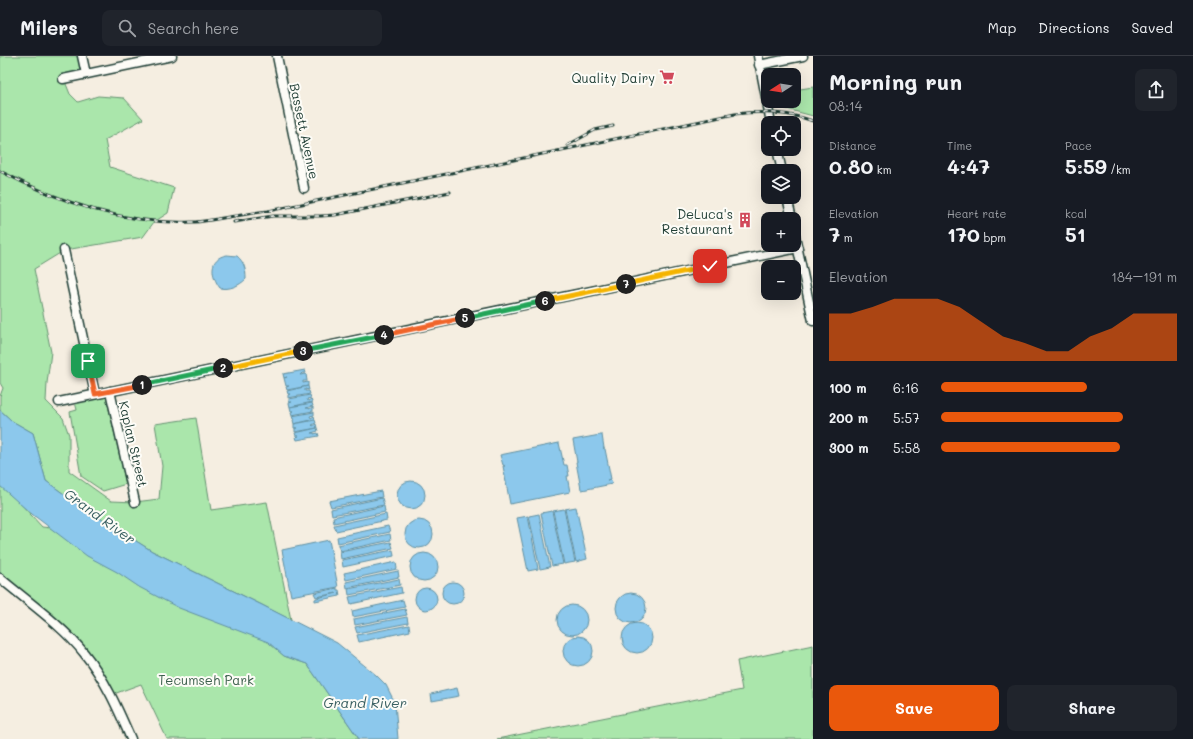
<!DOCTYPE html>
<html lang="en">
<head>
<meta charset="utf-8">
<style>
	body { margin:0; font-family:Mali,sans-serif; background:#20242c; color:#f1f3f6; height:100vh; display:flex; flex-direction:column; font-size:15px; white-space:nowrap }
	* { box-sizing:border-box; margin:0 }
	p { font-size:13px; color:#9ea1a6 }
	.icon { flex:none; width:22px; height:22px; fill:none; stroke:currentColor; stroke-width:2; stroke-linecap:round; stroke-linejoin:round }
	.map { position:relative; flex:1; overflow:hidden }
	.sheet { display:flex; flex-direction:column; background:#171b24; width:380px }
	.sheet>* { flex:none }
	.needle { width:26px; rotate:258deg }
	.buttons { position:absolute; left:761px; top:12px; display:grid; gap:8px }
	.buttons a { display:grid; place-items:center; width:40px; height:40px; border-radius:8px; background:#171b24; box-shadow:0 4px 16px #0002; font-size:20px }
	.pin { position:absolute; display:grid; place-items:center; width:34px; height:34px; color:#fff; margin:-17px; border-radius:8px; box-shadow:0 2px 6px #0006 }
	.km { position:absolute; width:20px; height:20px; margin:-10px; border-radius:50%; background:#222; color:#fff; font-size:11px; line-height:20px; text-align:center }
	.round { display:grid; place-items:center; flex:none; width:42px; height:42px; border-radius:8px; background:#20242c }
	.headline { display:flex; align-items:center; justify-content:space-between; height:68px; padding:0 16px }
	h1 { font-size:22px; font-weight:700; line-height:30px }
	.figures { display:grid; grid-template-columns:repeat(3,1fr); gap:6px; height:68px; padding:4px 16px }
	.figures div { display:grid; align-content:center }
	.figures b { font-size:20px; font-weight:700 }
	.figures small { font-size:11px; font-weight:400 }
	.figures p { font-size:11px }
	.chart { height:112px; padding:8px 16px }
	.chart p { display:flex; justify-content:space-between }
	.chart svg { width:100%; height:72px; margin-top:4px; fill:#ea580c; opacity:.7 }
	.button { display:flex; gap:8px; margin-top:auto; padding:8px 16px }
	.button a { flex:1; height:46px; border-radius:8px; background:#ea580c; color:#fff; font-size:16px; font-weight:700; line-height:46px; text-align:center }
	.button a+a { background:#20242c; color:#f1f3f6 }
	ul { padding:0 16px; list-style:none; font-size:13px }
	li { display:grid; grid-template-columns:64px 48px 1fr; align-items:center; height:30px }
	li i { height:10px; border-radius:5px; background:#ea580c }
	header { display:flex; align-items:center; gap:24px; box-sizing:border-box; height:56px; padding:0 20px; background:#171b24; border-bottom:1px solid #363941 }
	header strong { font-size:19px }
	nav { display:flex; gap:22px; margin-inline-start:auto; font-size:14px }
	.search { width:280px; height:36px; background:#20242c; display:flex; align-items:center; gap:10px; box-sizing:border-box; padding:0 14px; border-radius:8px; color:#9ea1a6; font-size:15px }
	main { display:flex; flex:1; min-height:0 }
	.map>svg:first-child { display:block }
	.green { fill:#aae6ab; stroke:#649270 }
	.water { fill:#8cc8ec; stroke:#6090a2 }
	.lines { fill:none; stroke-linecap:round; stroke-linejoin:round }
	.minor-casing { stroke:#1f3d34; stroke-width:11 }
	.minor { stroke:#fdfcf7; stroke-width:8 }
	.rail-casing { stroke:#1f3d34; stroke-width:3 }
	.rail { stroke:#fdfcf7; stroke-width:1.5; stroke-dasharray:4.5; stroke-linecap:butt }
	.split-1-casing { stroke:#fff; stroke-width:8 }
	.split-2-casing { stroke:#fff; stroke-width:8 }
	.split-3-casing { stroke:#fff; stroke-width:8 }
	.split-4-casing { stroke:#fff; stroke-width:8 }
	.split-5-casing { stroke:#fff; stroke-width:8 }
	.split-6-casing { stroke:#fff; stroke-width:8 }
	.split-7-casing { stroke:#fff; stroke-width:8 }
	.split-8-casing { stroke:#fff; stroke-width:8 }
	.split-1 { stroke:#f0652b; stroke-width:5 }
	.split-2 { stroke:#22a559; stroke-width:5 }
	.split-3 { stroke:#f5b400; stroke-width:5 }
	.split-4 { stroke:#22a559; stroke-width:5 }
	.split-5 { stroke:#f0652b; stroke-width:5 }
	.split-6 { stroke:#22a559; stroke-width:5 }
	.split-7 { stroke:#f5b400; stroke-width:5 }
	.split-8 { stroke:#f5b400; stroke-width:5 }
	.labels { text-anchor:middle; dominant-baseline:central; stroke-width:4; stroke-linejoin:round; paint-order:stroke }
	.poi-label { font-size:13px; fill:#1f3d34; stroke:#fdfcf7; text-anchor:end }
	.street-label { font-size:13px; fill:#1f3d34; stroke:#fdfcf7 }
	.park-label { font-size:13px; fill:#3b5f4c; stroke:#fdfcf7 }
	.water-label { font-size:14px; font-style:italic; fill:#3a6062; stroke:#fdfcf7 }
</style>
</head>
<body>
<header>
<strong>Milers</strong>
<div class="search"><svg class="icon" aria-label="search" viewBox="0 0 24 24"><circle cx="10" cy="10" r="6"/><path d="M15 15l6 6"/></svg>Search here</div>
<nav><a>Map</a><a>Directions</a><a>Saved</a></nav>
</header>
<main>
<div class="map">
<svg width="813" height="683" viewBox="0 0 813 683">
	<rect width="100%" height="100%" fill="#f5eee1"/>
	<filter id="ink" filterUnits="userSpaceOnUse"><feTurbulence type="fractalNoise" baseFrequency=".025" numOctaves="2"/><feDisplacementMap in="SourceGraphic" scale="8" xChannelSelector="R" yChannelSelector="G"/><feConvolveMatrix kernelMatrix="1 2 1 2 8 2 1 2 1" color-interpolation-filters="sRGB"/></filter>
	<g filter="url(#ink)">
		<g class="green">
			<path d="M0,0H82L86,18L64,23L70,38L78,46L98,40L124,42L143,63L105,84L110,111L174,132L168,157L154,166L143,181L65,194L34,213L51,296L47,327L46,345L63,362L69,379V415L111,445L135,446L159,443L162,410L155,368L196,362L211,454L267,446L291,564L262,549L152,495L82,451L46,425L33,377L12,365L0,354V340L3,332L0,327Z"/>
			<path d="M813,31V60L779,51L778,45H794V34Z"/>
			<path d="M106,340L126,428L103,435L81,420L70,356L77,354L75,346Z"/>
			<path d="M0,425L42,471L69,474L268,586L284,600L307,608L359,683H167L141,628L111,639L83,597L0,522Z"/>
			<path d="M813,589V683H497L742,634L737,605Z"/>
		</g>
		<g class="water">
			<path d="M227,199L237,200C244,206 246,213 246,223C239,230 229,234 220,232C211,220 208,202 227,199Z"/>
			<path d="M305,314L306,317H302L300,319L306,318L307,325H303V327L308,326V330L287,334L286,331L289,330H286L284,322L287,321L284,322L283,318Z"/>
			<path d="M308,330L309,334L305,333V335H309L310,338L288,342V339L290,338H288L287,335Z"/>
			<path d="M310,339L311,342L307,343L308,345L311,343L312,346L290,351L289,347L292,346H289V343Z"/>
			<path d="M312,347L313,350L306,352H309V353L313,351V355L292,359L291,356L294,355H291L290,351Z"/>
			<path d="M0,354L12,365L33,377L46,425L82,451L152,495L262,549L337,587L376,619L386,629L395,647L398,683H359L307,608L284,600L268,586L179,552L139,531L117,516L87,500L28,455L0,430Z"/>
			<path d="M314,356V359L310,360L311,362L314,360L315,363L294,368L293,364L295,363H293L292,360Z"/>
			<path d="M315,364L316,367L312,369L313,370L316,368L317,372L295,376V372H297H294V368Z"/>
			<path d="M317,372L318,375L311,377H314V378L318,377L319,380L297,384L296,381L299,380H296L295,377Z"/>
			<path d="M600,379H602L604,392H603L605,393L611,423L607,424H611L612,428L582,434L581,433L576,406H577L573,384Z"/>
			<path d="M559,387L564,409H567L569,420H567L570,436L510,448L503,410H505L503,409L500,399Z"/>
			<circle cx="411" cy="439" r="14"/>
			<path d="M381,435L382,441L331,451L329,445Z"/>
			<path d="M382,442L384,449L332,459L331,453Z"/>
			<path d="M384,450L385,456L334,467L333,461Z"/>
			<path d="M576,451L587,503L576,506L565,453Z"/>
			<path d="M564,453L575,506L564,508L553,455Z"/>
			<path d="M552,455L563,508L552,510L541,457Z"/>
			<path d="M386,458L387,464L336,475L334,469Z"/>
			<path d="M539,458L550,511L540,513L529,460Z"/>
			<path d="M528,460L538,513L528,515L517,462Z"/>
			<circle cx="419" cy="478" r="14"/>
			<path d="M388,470L390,476L338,487L337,481Z"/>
			<path d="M390,478L391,484L340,495L338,489Z"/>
			<path d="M329,484L338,531L291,540L282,494Z"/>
			<path d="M391,486L393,492L341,503L340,496Z"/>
			<path d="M393,494L394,500L343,511L342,504Z"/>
			<circle cx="424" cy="511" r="14"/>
			<path d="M396,506L397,513L346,524L344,517Z"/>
			<path d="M398,515L399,521L347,532L346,526Z"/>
			<path d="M399,523L400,529L349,539L348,533Z"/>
			<circle cx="453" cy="537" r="11"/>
			<path d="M401,531L402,537L351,548L349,541Z"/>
			<circle cx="426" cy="543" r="11"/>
			<path d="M337,532V534H339L340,540L315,545V543L317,542L337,537L316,541L314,537Z"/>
			<circle cx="631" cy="552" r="15"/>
			<path d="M403,544L405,551L353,561L352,555Z"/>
			<circle cx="572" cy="564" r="15"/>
			<path d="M405,553L407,559L355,569L354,563Z"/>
			<path d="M407,561L408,567L357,577L355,571Z"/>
			<circle cx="637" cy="582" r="15"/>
			<path d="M409,569L410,575L359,586L357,579Z"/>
			<circle cx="578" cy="595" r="15"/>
			<path d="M457,632L459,640L432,645L431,638Z"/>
		</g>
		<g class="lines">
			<g class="minor-casing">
				<g id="minor">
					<path d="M82,0L86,18"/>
					<path d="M277,0L304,132"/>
					<path d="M758,0L771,67"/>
					<path d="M759,9L803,0"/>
					<path d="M63,23L172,0"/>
					<path d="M777,93L782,115"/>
					<path d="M787,141L792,163"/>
					<path d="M794,175L813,265"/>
					<path d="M64,194L95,338"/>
					<path d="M110,335L135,446"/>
					<path d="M59,346L798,192"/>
					<path d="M0,522C27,545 62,569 84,597C105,623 118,653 131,683"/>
				</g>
			</g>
			<use href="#minor" class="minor"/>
			<g class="rail-casing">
				<g id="rail">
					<path d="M568,89L595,74L613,70"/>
					<path d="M0,115C59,146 125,169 192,166C201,166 209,164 217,163C234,160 251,157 268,155L735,58C762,55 787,56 813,65"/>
					<path d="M234,166L273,160H321L335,159L450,136"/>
				</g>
			</g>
			<use href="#rail" class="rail"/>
		</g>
	</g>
	<g class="lines" filter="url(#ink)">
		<g class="split-1-casing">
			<path id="split-1" d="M88,305L95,338L142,329"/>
		</g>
		<g class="split-2-casing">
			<path id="split-2" d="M142,329L223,312"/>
		</g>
		<g class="split-3-casing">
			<path id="split-3" d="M223,312L303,295"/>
		</g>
		<g class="split-4-casing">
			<path id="split-4" d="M303,295L384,279"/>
		</g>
		<g class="split-5-casing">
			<path id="split-5" d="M384,279L465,262"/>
		</g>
		<g class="split-6-casing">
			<path id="split-6" d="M465,262L545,245"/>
		</g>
		<g class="split-7-casing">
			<path id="split-7" d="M545,245L626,228"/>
		</g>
		<g class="split-8-casing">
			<path id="split-8" d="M626,228L710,210"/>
		</g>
		<use href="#split-1" class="split-1"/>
		<use href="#split-2" class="split-2"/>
		<use href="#split-3" class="split-3"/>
		<use href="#split-4" class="split-4"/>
		<use href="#split-5" class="split-5"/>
		<use href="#split-6" class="split-6"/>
		<use href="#split-7" class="split-7"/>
		<use href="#split-8" class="split-8"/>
	</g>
	<defs>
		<g id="supermarket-bare" transform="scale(1.2)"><path d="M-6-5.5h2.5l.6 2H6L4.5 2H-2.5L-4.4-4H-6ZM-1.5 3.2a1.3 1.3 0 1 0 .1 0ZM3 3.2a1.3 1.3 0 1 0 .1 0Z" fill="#d1495b" stroke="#fdfcf7" stroke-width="2.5" paint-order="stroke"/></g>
		<g id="building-bare" transform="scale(1.2)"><path d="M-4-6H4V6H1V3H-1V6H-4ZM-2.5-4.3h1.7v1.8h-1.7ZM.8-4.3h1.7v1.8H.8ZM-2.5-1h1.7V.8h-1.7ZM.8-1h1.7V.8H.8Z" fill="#d1495b" stroke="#fdfcf7" stroke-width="2.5" paint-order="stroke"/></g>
	</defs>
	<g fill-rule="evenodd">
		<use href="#supermarket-bare" x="667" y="21"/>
		<use href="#building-bare" x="745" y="164"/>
	</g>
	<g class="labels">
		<g class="poi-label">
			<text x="655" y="21">Quality Dairy</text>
			<text x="733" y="157">DeLuca's<tspan x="733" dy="15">Restaurant</tspan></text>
		</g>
		<g class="street-label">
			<text transform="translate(305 75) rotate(78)">Bassett Avenue</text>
			<text transform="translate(134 388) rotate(77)">Kaplan Street</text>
		</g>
		<g class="park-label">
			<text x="206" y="623">Tecumseh Park</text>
		</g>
		<g class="water-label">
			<text transform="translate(100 460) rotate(36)">Grand River</text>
			<text x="365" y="646">Grand River</text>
		</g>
	</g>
</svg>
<div class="buttons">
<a><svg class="needle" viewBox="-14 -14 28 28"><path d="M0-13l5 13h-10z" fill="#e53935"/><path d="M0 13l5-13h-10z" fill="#9ea1a6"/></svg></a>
<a><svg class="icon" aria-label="locate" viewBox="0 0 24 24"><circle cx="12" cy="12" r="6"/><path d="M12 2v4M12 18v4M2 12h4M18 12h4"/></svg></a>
<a><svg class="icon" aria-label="layers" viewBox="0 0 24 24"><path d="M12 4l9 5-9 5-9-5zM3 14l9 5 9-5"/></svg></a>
<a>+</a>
<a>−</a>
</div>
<div class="pin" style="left:88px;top:305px;background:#1e9e55"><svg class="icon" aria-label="arrive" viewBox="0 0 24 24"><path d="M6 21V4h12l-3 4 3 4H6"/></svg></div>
<div class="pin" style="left:710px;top:210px;background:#d93025"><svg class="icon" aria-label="check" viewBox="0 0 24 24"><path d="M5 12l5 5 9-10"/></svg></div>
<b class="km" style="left:142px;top:329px">1</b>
<b class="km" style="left:223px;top:312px">2</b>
<b class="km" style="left:303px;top:295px">3</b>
<b class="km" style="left:384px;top:279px">4</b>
<b class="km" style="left:465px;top:262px">5</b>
<b class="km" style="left:545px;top:245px">6</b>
<b class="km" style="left:626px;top:228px">7</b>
</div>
<section class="sheet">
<div class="headline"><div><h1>Morning run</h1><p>08:14</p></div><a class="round"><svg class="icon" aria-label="share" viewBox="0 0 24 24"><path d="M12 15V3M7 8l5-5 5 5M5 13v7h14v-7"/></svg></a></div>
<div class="figures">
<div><p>Distance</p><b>0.80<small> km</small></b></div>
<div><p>Time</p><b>4:47</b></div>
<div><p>Pace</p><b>5:59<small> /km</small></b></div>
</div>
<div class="figures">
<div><p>Elevation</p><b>7<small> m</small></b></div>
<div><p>Heart rate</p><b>170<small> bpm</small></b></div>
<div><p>kcal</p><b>51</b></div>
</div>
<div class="chart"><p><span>Elevation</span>184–191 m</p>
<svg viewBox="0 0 160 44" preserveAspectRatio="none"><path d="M0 44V15L10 15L20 11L30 6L40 6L50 6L60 11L70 20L80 29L90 33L100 38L110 38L120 29L130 24L140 15L150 15L160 15V44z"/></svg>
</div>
<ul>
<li><b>100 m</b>6:16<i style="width:62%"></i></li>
<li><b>200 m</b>5:57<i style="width:77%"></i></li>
<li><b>300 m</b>5:58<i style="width:76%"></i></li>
</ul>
<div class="button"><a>Save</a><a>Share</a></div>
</section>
</main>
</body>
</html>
